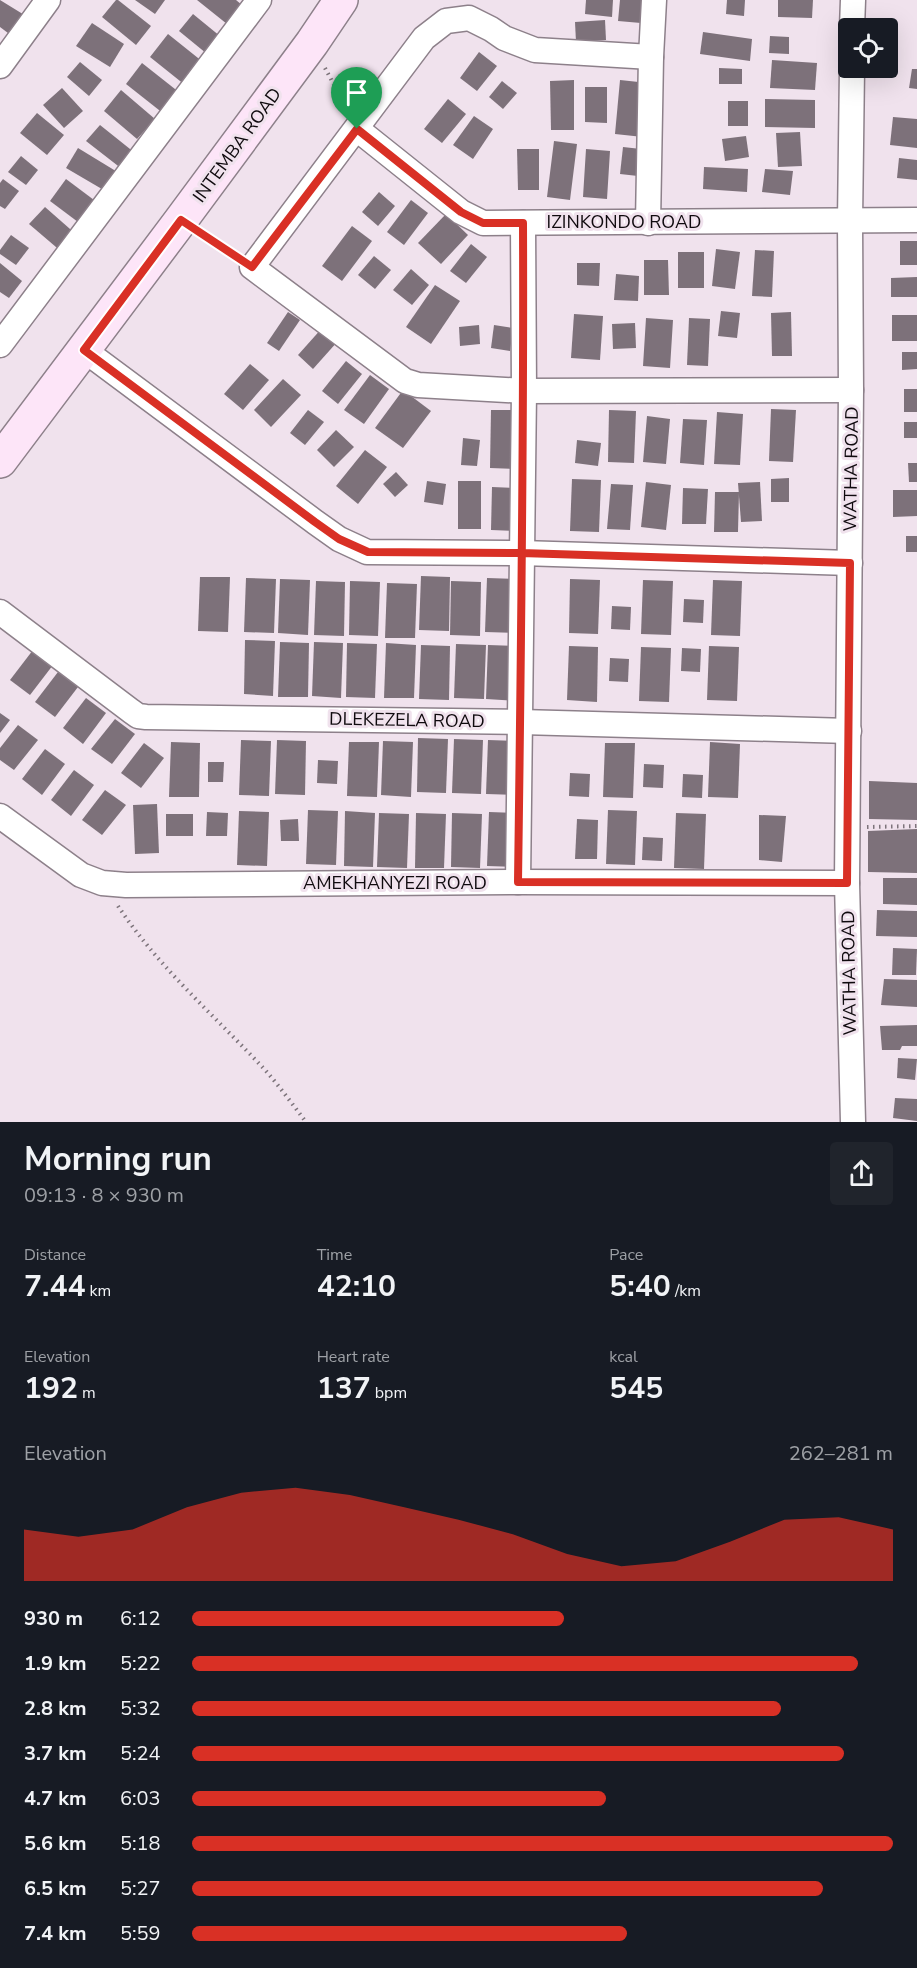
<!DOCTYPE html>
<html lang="en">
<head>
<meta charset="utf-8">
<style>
	body { margin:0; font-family:"Nunito Sans",sans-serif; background:#20242c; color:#f1f3f6; height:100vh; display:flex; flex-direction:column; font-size:22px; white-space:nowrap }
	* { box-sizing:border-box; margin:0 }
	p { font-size:20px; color:#9ea1a6 }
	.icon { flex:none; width:33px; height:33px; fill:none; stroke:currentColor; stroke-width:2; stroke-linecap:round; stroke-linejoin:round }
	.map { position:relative; height:1122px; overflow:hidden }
	.details { display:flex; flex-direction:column; background:#171b24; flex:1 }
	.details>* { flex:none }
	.tools { position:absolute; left:838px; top:18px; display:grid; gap:12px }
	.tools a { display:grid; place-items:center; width:60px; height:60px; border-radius:6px; background:#171b24; box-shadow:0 6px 24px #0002; font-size:30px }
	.pin { position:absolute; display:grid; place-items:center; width:51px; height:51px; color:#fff; margin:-62px -26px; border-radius:50% 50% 50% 0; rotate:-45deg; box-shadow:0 0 6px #0007 }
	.pin .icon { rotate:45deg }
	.round { display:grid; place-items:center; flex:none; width:63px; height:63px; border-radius:6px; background:#20242c }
	.head { display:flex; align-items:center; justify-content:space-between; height:102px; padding:0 24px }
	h1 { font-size:33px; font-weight:700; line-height:45px }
	.metrics { display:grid; grid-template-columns:repeat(3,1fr); gap:9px; height:102px; padding:6px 24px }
	.metrics div { display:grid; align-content:center }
	.metrics b { font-size:30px; font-weight:700 }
	.metrics small { font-size:16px; font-weight:400 }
	.metrics p { font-size:16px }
	.chart { height:168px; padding:12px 24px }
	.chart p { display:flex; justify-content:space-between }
	.chart svg { width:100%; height:108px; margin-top:6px; fill:#d93025; opacity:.7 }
	ul { padding:0 24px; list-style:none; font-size:20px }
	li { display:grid; grid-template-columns:96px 72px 1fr; align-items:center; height:45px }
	li i { height:15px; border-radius:8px; background:#d93025 }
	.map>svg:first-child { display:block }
	.building { fill:#7d717a }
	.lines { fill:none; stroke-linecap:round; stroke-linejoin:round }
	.street-casing { stroke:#8d808a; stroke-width:27 }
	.secondary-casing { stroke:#8d808a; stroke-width:36 }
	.path { stroke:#7d747b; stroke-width:4; stroke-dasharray:1.5 4.5; stroke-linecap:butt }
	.street { stroke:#fff; stroke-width:24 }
	.secondary { stroke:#fde5f8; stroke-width:33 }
	.route-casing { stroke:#fff; stroke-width:12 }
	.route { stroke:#d93025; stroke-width:8 }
	.labels { text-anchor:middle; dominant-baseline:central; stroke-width:6; stroke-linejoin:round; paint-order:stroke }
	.street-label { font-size:18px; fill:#0f0a0e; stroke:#f0e2ed }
</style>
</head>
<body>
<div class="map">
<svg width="917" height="1122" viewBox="0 0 917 1122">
	<rect width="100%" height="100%" fill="#f0e2ed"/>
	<g class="building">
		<path d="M0,0L26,16L12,36L0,27Z"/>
		<path d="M116,0H118L151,26L136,45L102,17Z"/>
		<path d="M135,0H165L155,14Z"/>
		<path d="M197,0H236L242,5L227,24Z"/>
		<path d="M586,0H613L612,17L585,14Z"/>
		<path d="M620,0H643L641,23L618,21Z"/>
		<path d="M727,0H745L744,16L726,14Z"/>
		<path d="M778,0H813L812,18L778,17Z"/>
		<path d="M193,14L226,41L212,58L179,31Z"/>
		<path d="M605,20L606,40L576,42L575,22Z"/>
		<path d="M92,23L124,44L110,67L76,46Z"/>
		<path d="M703,32L752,39L750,61L700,54Z"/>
		<path d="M168,34L203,62L185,85L150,57Z"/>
		<path d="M770,36L789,37V54L769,53Z"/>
		<path d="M479,52L497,66L477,91L460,78Z"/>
		<path d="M772,60L817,63L815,90L770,88Z"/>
		<path d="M80,62L102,80L89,96L67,77Z"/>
		<path d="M142,63L180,93L164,114L126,84Z"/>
		<path d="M719,68L742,69V84H719Z"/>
		<path d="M912,69H917V89L909,88Z"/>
		<path d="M574,80V130H551L550,81Z"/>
		<path d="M620,80L648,83L643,137L615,134Z"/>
		<path d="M502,81L517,93L503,109L489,97Z"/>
		<path d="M585,87H607V123L585,122Z"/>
		<path d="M62,88L83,111L64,128L43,105Z"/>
		<path d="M121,90L155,119L137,139L104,111Z"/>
		<path d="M448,99L466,114L442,143L424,129Z"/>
		<path d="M765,99L815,100V128L765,127Z"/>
		<rect x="728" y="101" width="20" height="25"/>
		<path d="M37,113L64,135L47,155L20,133Z"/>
		<path d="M474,116L493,129L473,159L453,145Z"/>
		<path d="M893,117L917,119V148L890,145Z"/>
		<path d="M100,125L135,153L122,169L86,141Z"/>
		<path d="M800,132L802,166L778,167L776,133Z"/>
		<path d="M746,136L749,157L725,161L722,139Z"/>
		<path d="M554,141L577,144L570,200L547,197Z"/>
		<path d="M623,147L641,149L638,176L620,174Z"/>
		<path d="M78,148L119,173L107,192L66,168Z"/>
		<path d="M517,149H539V190H518Z"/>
		<path d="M586,149L610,151L607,199L583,197Z"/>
		<path d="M21,156L38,170L26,185L8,172Z"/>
		<path d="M899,158L917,160V180L897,178Z"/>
		<path d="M704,167L748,169L747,192L703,189Z"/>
		<path d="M765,169L793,171L790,195L762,192Z"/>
		<path d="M3,179L19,191L5,209L0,206V183Z"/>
		<path d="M66,179L98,203L82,225L50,201Z"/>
		<path d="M379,192L395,206L378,226L362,212Z"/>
		<path d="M411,200L428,213L404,245L387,232Z"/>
		<path d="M45,207L78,236L63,253L29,224Z"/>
		<path d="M446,214L468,235L441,264L418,243Z"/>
		<path d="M352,226L372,241L342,281L322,266Z"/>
		<path d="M11,235L29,248L16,265L0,254V250Z"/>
		<rect x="900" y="241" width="17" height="24"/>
		<path d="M471,244L487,257L466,283L450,271Z"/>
		<path d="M716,249L740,252L735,289L712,286Z"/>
		<path d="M755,250L774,251L772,297L752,296Z"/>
		<rect x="678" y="252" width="26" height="36"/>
		<path d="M374,256L391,270L375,289L358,275Z"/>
		<path d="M644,260H668L669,295H644Z"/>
		<path d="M0,263L22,281L9,298L0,292Z"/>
		<path d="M577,263H600L599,286L577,285Z"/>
		<path d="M411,269L429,285L412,305L393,290Z"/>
		<path d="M616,274L639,276L638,301L614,300Z"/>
		<path d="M917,277V297H891V278Z"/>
		<path d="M435,285L460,301L431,344L406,327Z"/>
		<path d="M721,311L740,313L737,338L718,336Z"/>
		<path d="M288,312L300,320L279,351L267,343Z"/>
		<path d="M791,312L792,356H772L771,313Z"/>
		<path d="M574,314L603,316L600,360L571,358Z"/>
		<rect x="892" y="315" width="25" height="26"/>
		<path d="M646,318L673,320L670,368L643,366Z"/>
		<path d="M689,318L710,319L708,366L687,365Z"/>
		<path d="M635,323L636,348L613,349L612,324Z"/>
		<path d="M479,325L480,344L460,346L459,327Z"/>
		<path d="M494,325L513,328L510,351L491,348Z"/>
		<path d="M323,327L338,341L313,369L298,355Z"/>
		<path d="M902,352H917V369L902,370Z"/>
		<path d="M346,361L362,374L338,404L322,391Z"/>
		<path d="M250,364L269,380L243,410L224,394Z"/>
		<path d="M370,375L389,389L364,424L344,410Z"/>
		<path d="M283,379L301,395L271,427L254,410Z"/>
		<rect x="904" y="389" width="13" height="23"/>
		<path d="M403,390L431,411L403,448L375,428Z"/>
		<path d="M771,409L796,410L793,462L769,461Z"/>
		<path d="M308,410L324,422L305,445L290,433Z"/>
		<path d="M491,410H517L516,469L490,468Z"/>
		<path d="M609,410L636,411L634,463L608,462Z"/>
		<path d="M717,412L743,414L740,465L714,464Z"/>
		<path d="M647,416L670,419L666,464L643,462Z"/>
		<path d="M683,419L707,420L704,465L680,463Z"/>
		<rect x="904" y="422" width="13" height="16"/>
		<path d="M336,430L354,447L334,467L317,450Z"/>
		<path d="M463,438L480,440L477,466L461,465Z"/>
		<path d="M577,440L601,443L598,466L575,463Z"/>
		<path d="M365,450L387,467L358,504L336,486Z"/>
		<path d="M908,463H917V482H909Z"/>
		<path d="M396,472L408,485L395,497L383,484Z"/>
		<path d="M789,478V502H771V479Z"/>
		<path d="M572,479L601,480L599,532L570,531Z"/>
		<path d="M427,481L446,484L443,505L424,502Z"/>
		<rect x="458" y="481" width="23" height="48"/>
		<path d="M646,482L671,485L666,530L641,527Z"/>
		<path d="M760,482L762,521L741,522L738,483Z"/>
		<path d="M611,484L633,485L630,530L607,529Z"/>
		<path d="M492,487L514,488L513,531L491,530Z"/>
		<path d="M683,488L708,489L706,524H682Z"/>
		<path d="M893,490H917V516L893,517Z"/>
		<path d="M715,492H739L738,532H714Z"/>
		<rect x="906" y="536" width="11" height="16"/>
		<path d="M421,576L450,577L449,631L419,630Z"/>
		<path d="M200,577H230L228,632L198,631Z"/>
		<path d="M246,578L276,579L274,633L244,632Z"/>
		<path d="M487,578L517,579L515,633L485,632Z"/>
		<path d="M280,579L310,580L308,635L278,633Z"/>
		<path d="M570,579L600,580L598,634L569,633Z"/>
		<path d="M643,580L673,581L671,635L641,634Z"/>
		<path d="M713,580L742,581L740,636L711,635Z"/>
		<path d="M316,581L345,582L344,636L314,635Z"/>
		<path d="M350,581L380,582L378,636L349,635Z"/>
		<path d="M451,581L481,582L480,636L450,635Z"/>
		<path d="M387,583L417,584L415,638H385Z"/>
		<path d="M684,599L704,600L703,623L683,622Z"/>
		<path d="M612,606L631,607L630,630L611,629Z"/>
		<path d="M245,640L275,641L273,696L244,694Z"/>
		<path d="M280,642L309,643L308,697H278Z"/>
		<path d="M314,642L343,643L341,698L312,696Z"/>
		<path d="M347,643L377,644L375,698L346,697Z"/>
		<path d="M386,643L416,645L414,698H384Z"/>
		<path d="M456,644L486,645L484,699L454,698Z"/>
		<path d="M421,645L450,646L449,700L419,699Z"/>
		<path d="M488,645L517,646L516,701L486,699Z"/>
		<path d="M569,646L598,647L597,702L567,700Z"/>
		<path d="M709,646L739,647L737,701L707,700Z"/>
		<path d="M641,647L671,648L669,702L639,701Z"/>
		<path d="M682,648L701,649L700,672L681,671Z"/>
		<path d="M33,650L53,665L30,695L10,680Z"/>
		<path d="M610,658L629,659L628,682L609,681Z"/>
		<path d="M58,672L78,687L55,717L35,702Z"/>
		<path d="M86,698L106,713L83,744L63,728Z"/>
		<path d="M0,713L10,720L0,733Z"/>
		<path d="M115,719L135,734L112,764L91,749Z"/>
		<path d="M18,725L38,740L14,770L0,760V748Z"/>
		<path d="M418,738L448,739L446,793L417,792Z"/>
		<path d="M454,739L483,740L481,794L452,793Z"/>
		<path d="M241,740L271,741L269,796L239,795Z"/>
		<path d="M277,740L306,741L305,795L275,794Z"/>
		<path d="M488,740L518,741L516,795L486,794Z"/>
		<path d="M383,741L413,742L411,797L381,795Z"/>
		<path d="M171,742L200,743L199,797H169Z"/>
		<path d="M349,742H379L377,797L347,796Z"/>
		<path d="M710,742L740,744L738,798L708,797Z"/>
		<path d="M144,743L164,758L141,788L121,773Z"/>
		<path d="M605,743H635L633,798L603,797Z"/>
		<path d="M45,749L65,764L42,795L22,779Z"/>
		<path d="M318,760L338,761L337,784L317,783Z"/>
		<path d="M208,762H224L223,782H208Z"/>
		<path d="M644,764L664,765L663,788L643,787Z"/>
		<path d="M74,770L94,785L71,816L51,800Z"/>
		<path d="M570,773L590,774L589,797L569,796Z"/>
		<path d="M683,774L703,775L702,798L682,797Z"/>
		<path d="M869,781L917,783V820L869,819Z"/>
		<path d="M105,790L126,805L102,835L82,820Z"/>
		<path d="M157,804L159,853L135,854L133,805Z"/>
		<path d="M308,810L338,811L336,865L306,864Z"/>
		<path d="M608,810L637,811L635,865L606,864Z"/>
		<path d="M239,811L269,812L267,866L237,865Z"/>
		<path d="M345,811L375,813L373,867L344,866Z"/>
		<path d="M207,812L228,813L227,836H206Z"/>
		<path d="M489,812L519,813L517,867L487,866Z"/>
		<path d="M379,813L409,814L407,868L377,867Z"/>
		<path d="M416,813L446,814L444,868H415Z"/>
		<path d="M452,813L482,814L480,868L451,867Z"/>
		<path d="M676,813L706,814L704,869L674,868Z"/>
		<rect x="166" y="814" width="27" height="22"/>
		<path d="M759,815L786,816L782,862L759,860Z"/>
		<path d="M298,819L299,841H281L280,820Z"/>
		<path d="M577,819L598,820L597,859H575Z"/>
		<path d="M917,829V873L868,872V831Z"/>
		<path d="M643,837L663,838L662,861L642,860Z"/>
		<path d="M883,878H917V905L883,904Z"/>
		<path d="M877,910L917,911V937L876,936Z"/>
		<path d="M893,948L917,949L916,975H892Z"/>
		<path d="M884,979L917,980V1007L881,1005Z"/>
		<path d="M917,1025V1046H902L900,1050H882L880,1026Z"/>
		<path d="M898,1058L917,1059L915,1080L897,1078Z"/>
		<path d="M895,1098L917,1099V1121L893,1118Z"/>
	</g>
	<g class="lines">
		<g class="street-casing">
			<g id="street">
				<path d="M852,28L853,0"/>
				<path d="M651,57L535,50L504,38L491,29L469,18L446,21L424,38L252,267L405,381L418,385L524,391L851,390"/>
				<path d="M0,66L48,0"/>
				<path d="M852,68L850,221L851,390L847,883L853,1122"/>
				<path d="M357,129L461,212L483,223L917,220"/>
				<path d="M648,223L651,57L654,0"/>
				<path d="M0,345L259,0"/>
				<path d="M84,350L315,522L339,539L367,552L521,553L850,563"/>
				<path d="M0,612L131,711L138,716L146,717L521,722L849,731"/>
				<path d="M0,816L81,875L102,883L126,885L518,882L847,883"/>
				<path d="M518,882L524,391L523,223"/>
			</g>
		</g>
		<g class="secondary-casing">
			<path id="secondary" d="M0,461L181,220L312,43L341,0"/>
		</g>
		<g class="path">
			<path d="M325,68L347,109"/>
			<path d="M202,234L236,257"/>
			<path d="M867,827L917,826"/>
			<path d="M118,906C159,968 216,1017 266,1071C280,1087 293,1105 306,1122"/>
		</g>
		<use href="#street" class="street"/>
		<use href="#secondary" class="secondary"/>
	</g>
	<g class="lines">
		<g class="route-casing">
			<path id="route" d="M357,129L461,212L483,223H523C524,443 521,662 518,882L847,883L850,563L521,553L368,552L339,539L315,522L84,350L181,220L252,267L357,129"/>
		</g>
		<use href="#route" class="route"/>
	</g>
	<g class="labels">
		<g class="street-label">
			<text transform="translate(237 145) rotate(-54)">INTEMBA ROAD</text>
			<text x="624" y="222">IZINKONDO ROAD</text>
			<text transform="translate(851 469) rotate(-89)">WATHA ROAD</text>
			<text transform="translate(407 720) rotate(1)">DLEKEZELA ROAD</text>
			<text x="395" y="883">AMEKHANYEZI ROAD</text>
			<text transform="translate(849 973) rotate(-91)">WATHA ROAD</text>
		</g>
	</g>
</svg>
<div class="tools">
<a><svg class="icon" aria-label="locate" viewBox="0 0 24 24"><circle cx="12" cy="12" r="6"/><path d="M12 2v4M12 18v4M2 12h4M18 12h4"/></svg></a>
</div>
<div class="pin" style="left:357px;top:129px;background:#1e9e55"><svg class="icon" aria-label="arrive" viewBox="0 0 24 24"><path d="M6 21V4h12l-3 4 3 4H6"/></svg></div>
</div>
<section class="details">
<div class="head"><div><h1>Morning run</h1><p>09:13 · 8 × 930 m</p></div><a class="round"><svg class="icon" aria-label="share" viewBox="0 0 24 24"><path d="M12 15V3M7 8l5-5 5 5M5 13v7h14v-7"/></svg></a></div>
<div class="metrics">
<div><p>Distance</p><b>7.44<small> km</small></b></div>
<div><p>Time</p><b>42:10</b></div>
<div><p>Pace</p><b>5:40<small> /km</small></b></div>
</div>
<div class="metrics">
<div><p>Elevation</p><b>192<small> m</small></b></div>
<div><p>Heart rate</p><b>137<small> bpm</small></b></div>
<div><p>kcal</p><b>545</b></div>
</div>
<div class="chart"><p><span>Elevation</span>262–281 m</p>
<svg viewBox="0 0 160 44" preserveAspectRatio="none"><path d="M0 44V23L10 26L20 23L30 14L40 8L50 6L60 9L70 14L80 19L90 25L100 33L110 38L120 36L130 28L140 19L150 18L160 23V44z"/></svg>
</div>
<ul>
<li><b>930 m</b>6:12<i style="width:53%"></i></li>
<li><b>1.9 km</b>5:22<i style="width:95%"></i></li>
<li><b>2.8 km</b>5:32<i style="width:84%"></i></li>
<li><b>3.7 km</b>5:24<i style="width:93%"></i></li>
<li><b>4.7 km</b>6:03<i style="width:59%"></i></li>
<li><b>5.6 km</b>5:18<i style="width:100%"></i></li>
<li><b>6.5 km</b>5:27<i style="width:90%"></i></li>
<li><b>7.4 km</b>5:59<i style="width:62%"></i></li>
</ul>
</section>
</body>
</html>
